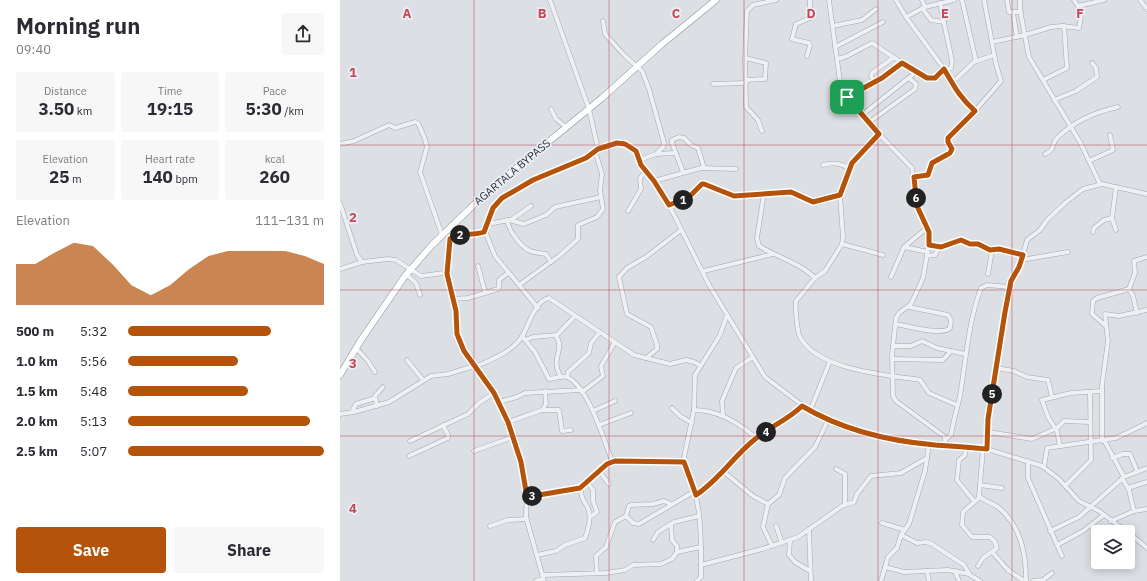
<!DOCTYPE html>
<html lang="en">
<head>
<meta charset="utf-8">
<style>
	body { margin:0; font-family:"IBM Plex Sans",sans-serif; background:#f7f7f7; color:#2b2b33; height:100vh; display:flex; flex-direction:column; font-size:15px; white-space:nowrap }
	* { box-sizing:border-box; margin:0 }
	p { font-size:13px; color:#7c7c81 }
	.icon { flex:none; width:22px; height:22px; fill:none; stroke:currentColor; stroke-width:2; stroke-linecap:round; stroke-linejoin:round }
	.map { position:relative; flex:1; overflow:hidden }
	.panel { display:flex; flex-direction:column; background:#fff; width:340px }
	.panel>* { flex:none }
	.controls { position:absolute; left:751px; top:525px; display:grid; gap:8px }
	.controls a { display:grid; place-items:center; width:44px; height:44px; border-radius:4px; background:#fff; box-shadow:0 2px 10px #0003; font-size:20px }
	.pin { position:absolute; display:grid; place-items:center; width:34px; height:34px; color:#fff; margin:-17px; border-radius:8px; box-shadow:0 2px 6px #0006 }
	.km { position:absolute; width:20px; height:20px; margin:-10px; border-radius:50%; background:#222; color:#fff; font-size:11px; line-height:20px; text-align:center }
	.round { display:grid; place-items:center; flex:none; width:42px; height:42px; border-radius:4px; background:#f7f7f7 }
	.summary { display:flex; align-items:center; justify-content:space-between; height:68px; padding:0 16px }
	h1 { font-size:22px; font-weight:700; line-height:30px }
	.metrics { display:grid; grid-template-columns:repeat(3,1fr); gap:6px; height:68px; padding:4px 16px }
	.metrics div { display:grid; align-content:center; border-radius:4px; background:#f7f7f7; text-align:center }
	.metrics b { font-size:17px; font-weight:700 }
	.metrics small { font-size:11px; font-weight:400 }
	.metrics p { font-size:11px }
	.chart { height:112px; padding:8px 16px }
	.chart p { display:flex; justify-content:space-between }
	.chart svg { width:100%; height:72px; margin-top:4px; fill:#b45309; opacity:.7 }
	.cta { display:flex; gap:8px; margin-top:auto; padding:8px 16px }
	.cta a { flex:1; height:46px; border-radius:4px; background:#b45309; color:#fff; font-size:16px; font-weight:700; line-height:46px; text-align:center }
	.cta a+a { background:#f7f7f7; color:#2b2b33 }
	ul { padding:0 16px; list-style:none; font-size:13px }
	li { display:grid; grid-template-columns:64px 48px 1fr; align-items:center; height:30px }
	li i { height:10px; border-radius:5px; background:#b45309 }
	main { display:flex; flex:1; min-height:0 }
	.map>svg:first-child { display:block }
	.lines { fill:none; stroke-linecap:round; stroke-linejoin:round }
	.minor-casing { stroke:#a2a7ae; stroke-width:5 }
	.trunk-casing { stroke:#858d9b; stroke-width:7 }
	.minor { stroke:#eff0f4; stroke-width:4 }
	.trunk { stroke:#fff; stroke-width:6 }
	.route-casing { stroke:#fff; stroke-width:8 }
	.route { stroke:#b45309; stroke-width:5 }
	.grid { fill:none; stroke:#c34858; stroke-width:1; stroke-opacity:0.55 }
	.labels { text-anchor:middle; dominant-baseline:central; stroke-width:3.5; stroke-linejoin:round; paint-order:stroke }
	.street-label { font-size:11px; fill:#272e3a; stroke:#ebeef3 }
	.grid-label { font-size:13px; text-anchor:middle; font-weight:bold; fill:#c34858; stroke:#ebeef3; stroke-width:3.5; stroke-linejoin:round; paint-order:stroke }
</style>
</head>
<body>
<main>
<section class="panel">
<div class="summary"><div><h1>Morning run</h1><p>09:40</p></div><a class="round"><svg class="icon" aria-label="share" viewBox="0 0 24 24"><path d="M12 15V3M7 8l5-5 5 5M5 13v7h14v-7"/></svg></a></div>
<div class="metrics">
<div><p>Distance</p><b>3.50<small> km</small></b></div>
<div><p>Time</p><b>19:15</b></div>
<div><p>Pace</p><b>5:30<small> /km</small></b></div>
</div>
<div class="metrics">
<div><p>Elevation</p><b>25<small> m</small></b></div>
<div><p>Heart rate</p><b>140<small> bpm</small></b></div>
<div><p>kcal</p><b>260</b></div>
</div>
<div class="chart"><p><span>Elevation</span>111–131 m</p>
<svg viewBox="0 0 160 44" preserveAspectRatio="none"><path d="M0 44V19L10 19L20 12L30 6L40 8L50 19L60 32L70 38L80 32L90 22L100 14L110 11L120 11L130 11L140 11L150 14L160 19V44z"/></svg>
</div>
<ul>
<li><b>500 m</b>5:32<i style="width:73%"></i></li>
<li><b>1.0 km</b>5:56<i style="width:56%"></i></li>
<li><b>1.5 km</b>5:48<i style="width:61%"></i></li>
<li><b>2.0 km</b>5:13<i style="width:93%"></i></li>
<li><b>2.5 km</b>5:07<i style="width:100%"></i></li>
</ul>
<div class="cta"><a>Save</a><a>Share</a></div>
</section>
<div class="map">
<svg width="807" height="581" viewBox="0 0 807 581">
	<rect width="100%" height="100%" fill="#dce0e5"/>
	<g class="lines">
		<g class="minor-casing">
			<g id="minor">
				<path d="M210,0L249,109L258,149"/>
				<path d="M489,0L500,82L510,101L535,130L572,168L577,206L589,232V243L583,278L571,304L559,313L556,318L552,355L553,396L556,401L605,437V446"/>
				<path d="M556,0L566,17L605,70L613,86L625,102L635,111"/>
				<path d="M582,0L585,7"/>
				<path d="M622,0L636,61"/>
				<path d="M667,0L669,12H681"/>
				<path d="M680,0V10L689,57L740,142L760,184"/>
				<path d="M734,0L738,6L764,0"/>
				<path d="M800,0L807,9"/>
				<path d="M600,3L612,61L611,68L605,70"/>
				<path d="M582,8L591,20L604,22"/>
				<path d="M673,13L677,37"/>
				<path d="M566,17L585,7L614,0"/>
				<path d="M263,21L265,34L285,56L302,71L309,89L324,143L323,147L316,154"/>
				<path d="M493,26L522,20L536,9"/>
				<path d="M652,42L685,35L711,27L722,26L739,28L741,16L738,6"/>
				<path d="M495,47L543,22"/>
				<path d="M467,56L470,45L469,43L452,39L456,24L470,18V0"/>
				<path d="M405,58L426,63L425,79L406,80"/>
				<path d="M497,59L505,57L532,43L585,78H595L604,69"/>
				<path d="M703,80L727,68L724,26"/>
				<path d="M535,82L531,76L532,73L553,58"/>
				<path d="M373,84L406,83"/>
				<path d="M611,84L634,62L654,55"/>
				<path d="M507,97L542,78L562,63"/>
				<path d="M714,100L736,91L757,77L756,68L752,63"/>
				<path d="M211,109L216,119L226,127"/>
				<path d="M522,115L576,72"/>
				<path d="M528,123L575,89L576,84L569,78"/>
				<path d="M422,131L418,120L406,107L405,58L407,11L413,5L436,0"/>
				<path d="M539,134L513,163L500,195L503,237L502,244L485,271L475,278L456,301C455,307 457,331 460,337C477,370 547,375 580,380L589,393L617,405"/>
				<path d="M0,144L14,141L49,125L55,128L75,122L78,123L85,139L87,147L80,172L102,235"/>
				<path d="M705,154C717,149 710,145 717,138C734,121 755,112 778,107"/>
				<path d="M299,160L316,154L335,153"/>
				<path d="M749,161L773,150L770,135"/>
				<path d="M483,165C492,162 503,163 510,170"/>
				<path d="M343,172L332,143V140L339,137L344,138L351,145L358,148L364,168"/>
				<path d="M574,177L588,175L592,163L611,153V149L608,142V138L635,111L661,81L656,64L644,0"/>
				<path d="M314,181L361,168L396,169"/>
				<path d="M776,187L772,218L776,230"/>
				<path d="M424,193L417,238L419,246C437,257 460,263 475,278"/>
				<path d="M0,203L17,255L22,262L48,259L56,260L81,276L104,273L108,275L120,343L135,367L154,393L175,442L187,490L186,517L204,581"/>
				<path d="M329,205L348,198L362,185L365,184L398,196L451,192L473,202L500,195"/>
				<path d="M288,211L301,189L300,178L305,172"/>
				<path d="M167,220C169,231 180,246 190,251C195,253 201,253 206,254L211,262"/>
				<path d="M171,220L191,206"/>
				<path d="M148,224L169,220L184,224L206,215L215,207L261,197"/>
				<path d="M145,231L155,256L198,308"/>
				<path d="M753,232L754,228L764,220L772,218"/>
				<path d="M502,244L543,255"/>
				<path d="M589,245L601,247L621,240L630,244H638L650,250L659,249L683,255"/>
				<path d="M564,247L588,252"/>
				<path d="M587,256L595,255L599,247"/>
				<path d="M681,260L728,252"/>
				<path d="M138,266L145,292"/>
				<path d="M0,269L22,262"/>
				<path d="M364,271L433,254"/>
				<path d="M66,274L76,283L80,295"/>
				<path d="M107,274L109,239C118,232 134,236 145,231L153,208L162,198L193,180L246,158L258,149L277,143L285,144L296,151L301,165L314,181L329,205L369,285L425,377L462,405L497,425L519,432L559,440L647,449L702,466L719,479L739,501L759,511L787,532"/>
				<path d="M648,274L652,250"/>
				<path d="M551,277L564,247L588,227"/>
				<path d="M179,285L219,256L238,239V225L257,217L263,209L260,190L262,174L255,151"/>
				<path d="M789,289L795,273L794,261L807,257"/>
				<path d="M113,299L128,298L158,289L159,287V280L168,273"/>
				<path d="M556,324C566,326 603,336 610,328L611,320L608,315L569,307"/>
				<path d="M766,326L752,314L753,301L757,298L789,289L793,296L797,313"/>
				<path d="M182,336L195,352L209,379C214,379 222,375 227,377C248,386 264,440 272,461"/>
				<path d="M216,336C226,350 209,358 221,377"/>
				<path d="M185,340L193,337L217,335L235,316"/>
				<path d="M553,346H571L582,341L597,348L625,354"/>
				<path d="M16,348L28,361L35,372"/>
				<path d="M306,358L317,349V345L311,327L287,314L279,277L287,268L306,257L341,230"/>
				<path d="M553,359L603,360L611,351"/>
				<path d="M67,360L83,380"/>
				<path d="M135,367C152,359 173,352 183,335C189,324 195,301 209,298L294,355L330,364L346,360L354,362L361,366"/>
				<path d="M656,368L674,371L687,377L708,380L712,397"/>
				<path d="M227,377L228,372L249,353L251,343L260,332"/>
				<path d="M242,392L263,376L261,366L275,342"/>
				<path d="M159,402L177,397L185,393L241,390"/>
				<path d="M37,406L35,396L43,387"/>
				<path d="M332,408L340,416L352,423"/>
				<path d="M202,410H219L222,431L231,430"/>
				<path d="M354,410C378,410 398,422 416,438"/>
				<path d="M253,411L275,401"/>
				<path d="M470,411L490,361"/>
				<path d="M12,412L16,404L35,398"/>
				<path d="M0,414L14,412L49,402L91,376L108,374L134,366"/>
				<path d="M383,416L382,401L396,368L413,357"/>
				<path d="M168,422L202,410L206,404L205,391"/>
				<path d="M259,425L291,413"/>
				<path d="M649,432L692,439L717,428L724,421L749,422"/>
				<path d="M606,439L611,435C613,422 617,409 620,396C626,360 628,323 641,288L647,285L670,287"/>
				<path d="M764,440L784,477"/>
				<path d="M70,441L128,414L139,403L154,393"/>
				<path d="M762,441V385L768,341L765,314L779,316L807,310"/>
				<path d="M720,446L717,431L708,417L702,400L731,393L762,391"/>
				<path d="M626,447L625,455L619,460L617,480L634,501"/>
				<path d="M643,449L639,496C644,501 652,503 658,507C681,526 686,553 686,581"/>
				<path d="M647,449L648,419L671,281L680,265L687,240L700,230L707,220L725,203L743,189L762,184L807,194"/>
				<path d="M134,451L173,437"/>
				<path d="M69,456L108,438V435L103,425"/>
				<path d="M772,458L783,454H790L797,471"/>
				<path d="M688,461V478L722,556"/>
				<path d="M343,462L354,410L355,375L380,335L387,315"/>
				<path d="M704,467L707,448L776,438L807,423"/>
				<path d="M496,469L505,474V505"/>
				<path d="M259,471L269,484"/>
				<path d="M384,472L413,496L428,504"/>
				<path d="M782,478L789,490L794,511"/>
				<path d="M247,482L253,490V501L257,512L250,517"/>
				<path d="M640,485L662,488"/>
				<path d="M725,486L751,460L750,392"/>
				<path d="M788,488L807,482"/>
				<path d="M356,495C380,479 393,457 414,440C429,427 448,420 462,405"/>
				<path d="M187,497L241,488L272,461L343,462C363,498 361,538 361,577L357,581"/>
				<path d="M331,504L324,501L313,504L291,505L289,506L286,516L293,523L299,524L355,491"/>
				<path d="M771,521L794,511L807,509"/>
				<path d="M542,523L565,530"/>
				<path d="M150,526L168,520L187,519"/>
				<path d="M436,526L442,543"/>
				<path d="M469,530L471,581"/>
				<path d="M710,531L739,517L784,477L807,468"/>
				<path d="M788,532L807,548"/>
				<path d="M561,535L577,543L586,542L592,544L624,565L630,575L640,581"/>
				<path d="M313,540L318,532L334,522L359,516"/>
				<path d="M450,540L449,555L455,562L470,571"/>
				<path d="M717,545L743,531L764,515"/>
				<path d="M432,546L423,527L428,504L439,495L445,478L475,447L488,420"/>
				<path d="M337,552L361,547"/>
				<path d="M653,553L668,570L684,581"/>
				<path d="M197,555L216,551L225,545L245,538C248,530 251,521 249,512C247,501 241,504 241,488"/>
				<path d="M361,565L422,549L458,537L502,506L514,502L517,494L531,476L561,473L587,458"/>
				<path d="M638,566L643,558L657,548L655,542L650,537H632L622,525L623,512L640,497"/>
				<path d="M545,567L564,572L608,570L629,574"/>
				<path d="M587,571L589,581"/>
				<path d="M615,571L619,581"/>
				<path d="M257,573L256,556L266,547L275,522L286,516"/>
				<path d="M202,575L266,573L285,570L293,565L321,564L332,559L337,552V546L332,540L331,524"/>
				<path d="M196,581L203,579"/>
				<path d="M541,581L548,557L557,548L561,535L569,524L585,471L589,444"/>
				<path d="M693,581L703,580L712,573"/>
			</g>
		</g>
		<g class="trunk-casing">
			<path id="trunk" d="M0,375L21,340L65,276L92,245L146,193L262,98L322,44L376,0"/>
		</g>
		<use href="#minor" class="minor"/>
		<use href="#trunk" class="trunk"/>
	</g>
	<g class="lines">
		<g class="route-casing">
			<path id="route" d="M562,63L587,78H595L604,69C614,86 620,98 635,111L608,138V142L612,149L610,153L592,163L588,175L574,177L577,206L589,232V245L601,247L621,240L630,244H638L650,250L659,249L683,255L679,267L671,281L665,312L648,419L647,449C630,447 612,446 595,445C548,441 502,430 462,406C448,420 429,427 414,440C393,457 380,479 356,495L344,462L275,461L267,464L240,488L187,497L181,462L168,422L154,393L124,351L117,334L116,311L107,274L110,239C118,232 134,236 144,232L153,208L162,198L193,180L246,158L258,149L277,143L285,144L296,151L301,165L314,181L329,205L348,198L362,184H364L394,196L451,192L473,202L500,195L512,163L539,134L507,97L542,78Z"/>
		</g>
		<use href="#route" class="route"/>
	</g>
	<path class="grid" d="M134,0V581M269,0V581M404,0V581M538,0V581M672,0V581M0,145H807M0,290H807M0,436H807"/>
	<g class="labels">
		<g class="street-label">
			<text transform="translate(172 172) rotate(-40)">AGARTALA BYPASS</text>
		</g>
	</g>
	<g class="grid-label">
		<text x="67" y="18">A</text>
		<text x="202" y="18">B</text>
		<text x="336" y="18">C</text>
		<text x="471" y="18">D</text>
		<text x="605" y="18">E</text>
		<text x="740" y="18">F</text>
		<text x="13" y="77">1</text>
		<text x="13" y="222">2</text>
		<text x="13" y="368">3</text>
		<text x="13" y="513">4</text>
	</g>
</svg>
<div class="controls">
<a><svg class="icon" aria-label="layers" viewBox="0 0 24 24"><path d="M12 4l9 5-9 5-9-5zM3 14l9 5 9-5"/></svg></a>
</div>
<div class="pin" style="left:507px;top:97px;background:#1e9e55"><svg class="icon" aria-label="arrive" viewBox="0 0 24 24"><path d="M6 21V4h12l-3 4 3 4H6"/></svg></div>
<b class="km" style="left:343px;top:200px">1</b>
<b class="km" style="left:120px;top:235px">2</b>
<b class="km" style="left:192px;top:496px">3</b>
<b class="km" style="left:426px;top:432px">4</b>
<b class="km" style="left:652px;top:394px">5</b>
<b class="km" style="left:576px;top:198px">6</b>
</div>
</main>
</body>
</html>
